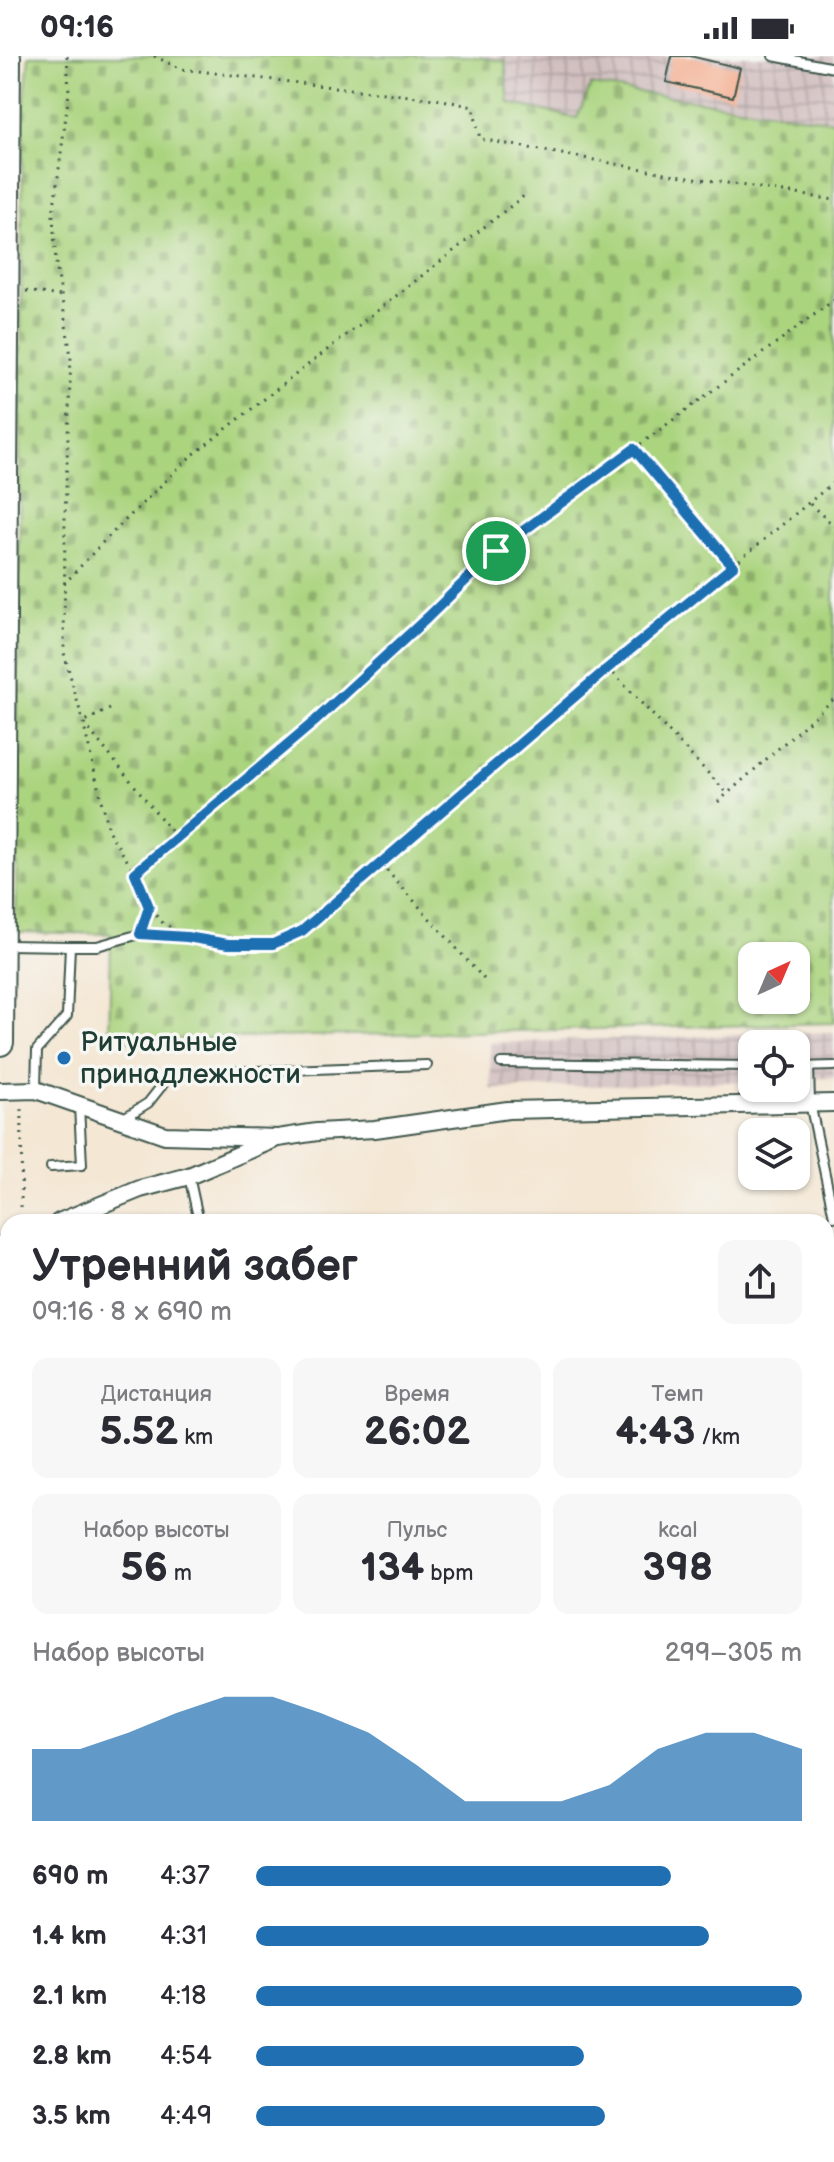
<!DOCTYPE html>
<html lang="ru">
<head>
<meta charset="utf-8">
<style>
	body { margin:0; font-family:"Balsamiq Sans",sans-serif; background:#f7f7f7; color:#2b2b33; height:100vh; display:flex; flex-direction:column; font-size:30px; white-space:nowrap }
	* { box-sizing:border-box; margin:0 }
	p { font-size:26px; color:#7c7c81 }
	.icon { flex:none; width:44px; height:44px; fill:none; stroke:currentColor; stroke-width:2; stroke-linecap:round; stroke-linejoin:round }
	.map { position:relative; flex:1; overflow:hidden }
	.side { position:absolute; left:0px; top:1158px; width:834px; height:948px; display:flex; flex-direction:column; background:#fff; border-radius:24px 24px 0 0; box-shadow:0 2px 6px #0004 }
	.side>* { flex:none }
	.needle { width:52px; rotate:44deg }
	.controls { position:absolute; left:738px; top:886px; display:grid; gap:16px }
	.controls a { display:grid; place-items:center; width:72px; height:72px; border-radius:16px; background:#fff; box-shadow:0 2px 6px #0004; font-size:40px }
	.pin { position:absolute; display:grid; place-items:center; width:68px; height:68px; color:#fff; margin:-34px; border:4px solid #fff; border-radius:50%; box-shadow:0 2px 8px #0007 }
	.round { display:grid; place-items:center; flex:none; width:84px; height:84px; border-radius:16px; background:#f7f7f7 }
	.headline { display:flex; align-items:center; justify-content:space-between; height:136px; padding:0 32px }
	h1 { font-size:44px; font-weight:700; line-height:60px }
	.figures { display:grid; grid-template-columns:repeat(3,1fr); gap:12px; height:136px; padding:8px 32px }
	.figures div { display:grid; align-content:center; border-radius:16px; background:#f7f7f7; text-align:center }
	.figures b { font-size:40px; font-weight:700 }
	.figures small { font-size:22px; font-weight:400 }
	.figures p { font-size:22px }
	.chart { height:224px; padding:16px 32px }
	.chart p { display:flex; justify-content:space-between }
	.chart svg { width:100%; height:144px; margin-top:8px; fill:#1f6fb2; opacity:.7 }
	ul { padding:0 32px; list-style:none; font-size:26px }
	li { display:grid; grid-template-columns:128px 96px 1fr; align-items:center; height:60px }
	li i { height:20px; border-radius:10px; background:#1f6fb2 }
	.status { display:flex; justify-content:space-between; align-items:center; height:56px; padding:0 40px; background:#fff; direction:ltr }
	.status svg { height:22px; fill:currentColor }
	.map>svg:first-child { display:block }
	.industrial { fill:url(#industrial-grid) }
	.cemetery { fill:url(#cemetery-stones); stroke:#65885a; stroke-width:2; fill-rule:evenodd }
	.building { fill:#f4ae90 }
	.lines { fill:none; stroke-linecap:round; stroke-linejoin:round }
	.lane-casing { stroke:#3f564c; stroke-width:12 }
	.street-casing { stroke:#3f564c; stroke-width:20 }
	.primary-casing { stroke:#3f564c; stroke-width:30 }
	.path { stroke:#3f564c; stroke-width:3; stroke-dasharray:2 6; stroke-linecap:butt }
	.lane { stroke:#fff; stroke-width:8 }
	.street { stroke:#fff; stroke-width:16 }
	.primary { stroke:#fff; stroke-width:26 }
	.route-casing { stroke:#fff; stroke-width:16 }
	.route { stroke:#1f6fb2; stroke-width:10 }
	.poi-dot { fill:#1f6fb2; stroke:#f6f6f2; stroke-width:3 }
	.labels { text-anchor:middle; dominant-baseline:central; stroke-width:7; stroke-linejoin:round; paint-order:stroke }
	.poi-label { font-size:28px; fill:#1f3d34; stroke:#f6f6f2; text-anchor:start }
</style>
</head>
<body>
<div class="status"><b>09:16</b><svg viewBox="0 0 49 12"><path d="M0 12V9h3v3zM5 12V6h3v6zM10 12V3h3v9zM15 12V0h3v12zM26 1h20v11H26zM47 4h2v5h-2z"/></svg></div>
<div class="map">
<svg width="834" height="2106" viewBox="0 0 834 2106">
	<defs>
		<pattern id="industrial-grid" width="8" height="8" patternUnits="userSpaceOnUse" patternTransform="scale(2)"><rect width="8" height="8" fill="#d2bfc0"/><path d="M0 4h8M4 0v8" fill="none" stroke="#aa9c9d"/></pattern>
		<pattern id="cemetery-stones" width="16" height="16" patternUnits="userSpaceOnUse" patternTransform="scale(2)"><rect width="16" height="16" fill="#abd47f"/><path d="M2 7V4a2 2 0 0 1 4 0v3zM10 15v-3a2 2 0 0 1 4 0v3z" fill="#8bad69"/></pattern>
	</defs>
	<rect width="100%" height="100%" fill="#f6f6f2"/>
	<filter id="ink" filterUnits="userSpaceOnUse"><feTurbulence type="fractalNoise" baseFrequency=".0125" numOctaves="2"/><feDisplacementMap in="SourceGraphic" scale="16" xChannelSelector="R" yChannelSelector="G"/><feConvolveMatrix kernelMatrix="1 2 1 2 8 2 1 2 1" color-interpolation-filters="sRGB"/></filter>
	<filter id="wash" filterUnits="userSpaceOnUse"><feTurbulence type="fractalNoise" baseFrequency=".006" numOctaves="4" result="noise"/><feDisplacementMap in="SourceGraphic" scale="32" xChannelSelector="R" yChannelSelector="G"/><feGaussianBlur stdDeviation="1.8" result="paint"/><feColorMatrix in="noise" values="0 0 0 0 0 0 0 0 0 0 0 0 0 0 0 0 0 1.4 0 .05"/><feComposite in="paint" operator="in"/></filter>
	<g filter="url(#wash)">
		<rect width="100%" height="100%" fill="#f4e7d4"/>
		<g class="industrial">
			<path d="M468,0H834V65L592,29L578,62L509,47L505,5Z"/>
			<path d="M834,976V1022L796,1023V988H752V1025L491,1033L490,987Z"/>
			<path d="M826,1345H834V2106H710V2098H826Z"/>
		</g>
		<path class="cemetery" d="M29,0H469L505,5L509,47L577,62L591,29L834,65V967L109,985L111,878L16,876L23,63ZM752,900H796V944H752Z"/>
		<g id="blocks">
			<path class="building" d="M672,0H690L740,12L733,41L666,26Z"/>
		</g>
	</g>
	<g filter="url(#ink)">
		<use href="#blocks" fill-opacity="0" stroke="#3f564c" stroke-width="2"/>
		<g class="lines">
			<g class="lane-casing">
				<g id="lane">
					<path d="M773,0L834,12"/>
					<path d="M6,889L70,890"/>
					<path d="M501,1007L752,1010"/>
					<path d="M796,1011L834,1010"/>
					<path d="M809,1011L810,1047L834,1161"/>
					<path d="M36,1033L37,994L67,960L70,890H97L140,878"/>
					<path d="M122,1063L148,1047L171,1018L427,1009"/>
					<path d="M51,1111L82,1109L79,1050"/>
					<path d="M189,1120L199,1166"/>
					<path d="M97,1151L103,1166"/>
					<path d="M0,1595L8,1596"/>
					<path d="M826,1638L834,1637"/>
					<path d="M0,1955L8,1957"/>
					<path d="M532,2098L533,2106"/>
				</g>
			</g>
			<g class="street-casing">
				<g id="street">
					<path d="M0,1035L36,1034L165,1079L278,1082L317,1076L375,1073L508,1054L834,1047"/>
					<path d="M59,1166L140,1133L189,1120L273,1084"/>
					<path d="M0,1190L8,1186"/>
				</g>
			</g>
			<g class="primary-casing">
				<path id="primary" d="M0,986L7,0"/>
			</g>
			<g class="path">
				<path d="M67,0L69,36L53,159L56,207L71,300L65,458L64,597L83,666L108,774L135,817L314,666L496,495L634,393L733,510"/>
				<path d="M154,0L181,13L443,44L473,51L480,83L676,119L834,144"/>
				<path d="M26,235L61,240"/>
				<path d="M634,393L834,244"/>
				<path d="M810,448L834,470"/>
				<path d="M64,528L104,485L189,402L525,139"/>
				<path d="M608,612L727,737"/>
				<path d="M110,653L83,666L176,781"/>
				<path d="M718,746L834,643"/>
				<path d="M135,817L149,851L163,867L187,881L228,888H273L302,875L381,808"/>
				<path d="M144,867L149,851"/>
				<path d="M152,879L185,880"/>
				<path d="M484,923L381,808L608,612L834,426"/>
				<path d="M21,1151L22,1050"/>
			</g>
			<use href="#lane" class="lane"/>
			<use href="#street" class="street"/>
			<use href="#primary" class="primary"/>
		</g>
	</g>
	<g class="lines" filter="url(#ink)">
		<g class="route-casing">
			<path id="route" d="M634,393L733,510L608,612L302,875L273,888H228L187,881L140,878L149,851L135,817L314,666L427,562L496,495Z"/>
		</g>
		<use href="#route" class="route"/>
	</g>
	<circle class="poi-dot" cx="64" cy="1002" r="8"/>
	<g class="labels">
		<g class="poi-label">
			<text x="80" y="986">Ритуальные<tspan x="80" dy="32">принадлежности</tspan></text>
		</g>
	</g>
</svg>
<div class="controls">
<a><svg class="needle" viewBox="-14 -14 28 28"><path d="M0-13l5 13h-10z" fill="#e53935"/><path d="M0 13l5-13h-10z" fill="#7c7c81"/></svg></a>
<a><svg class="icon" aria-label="locate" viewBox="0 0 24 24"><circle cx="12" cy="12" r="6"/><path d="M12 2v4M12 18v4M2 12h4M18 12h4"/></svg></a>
<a><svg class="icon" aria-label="layers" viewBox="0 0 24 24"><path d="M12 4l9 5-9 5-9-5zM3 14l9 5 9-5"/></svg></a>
</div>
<div class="pin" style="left:496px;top:495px;background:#1e9e55"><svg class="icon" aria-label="arrive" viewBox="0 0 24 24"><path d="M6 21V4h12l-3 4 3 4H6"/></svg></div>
<section class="side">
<div class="headline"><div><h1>Утренний забег</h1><p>09:16 · 8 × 690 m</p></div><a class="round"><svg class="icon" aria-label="share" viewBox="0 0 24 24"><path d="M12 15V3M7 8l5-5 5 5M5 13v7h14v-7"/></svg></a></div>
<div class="figures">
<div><p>Дистанция</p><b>5.52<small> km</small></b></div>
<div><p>Время</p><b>26:02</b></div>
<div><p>Темп</p><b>4:43<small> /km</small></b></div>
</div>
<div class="figures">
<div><p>Набор высоты</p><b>56<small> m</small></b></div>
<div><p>Пульс</p><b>134<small> bpm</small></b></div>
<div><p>kcal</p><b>398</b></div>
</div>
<div class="chart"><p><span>Набор высоты</span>299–305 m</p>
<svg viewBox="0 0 160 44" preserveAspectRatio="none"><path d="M0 44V22L10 22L20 17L30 11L40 6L50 6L60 11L70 17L80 27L90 38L100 38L110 38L120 33L130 22L140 17L150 17L160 22V44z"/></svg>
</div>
<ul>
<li><b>690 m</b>4:37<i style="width:76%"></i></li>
<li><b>1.4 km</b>4:31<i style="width:83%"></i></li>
<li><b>2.1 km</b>4:18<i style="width:100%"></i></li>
<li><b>2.8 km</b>4:54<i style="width:60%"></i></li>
<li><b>3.5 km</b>4:49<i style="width:64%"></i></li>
</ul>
</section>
</div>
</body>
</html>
